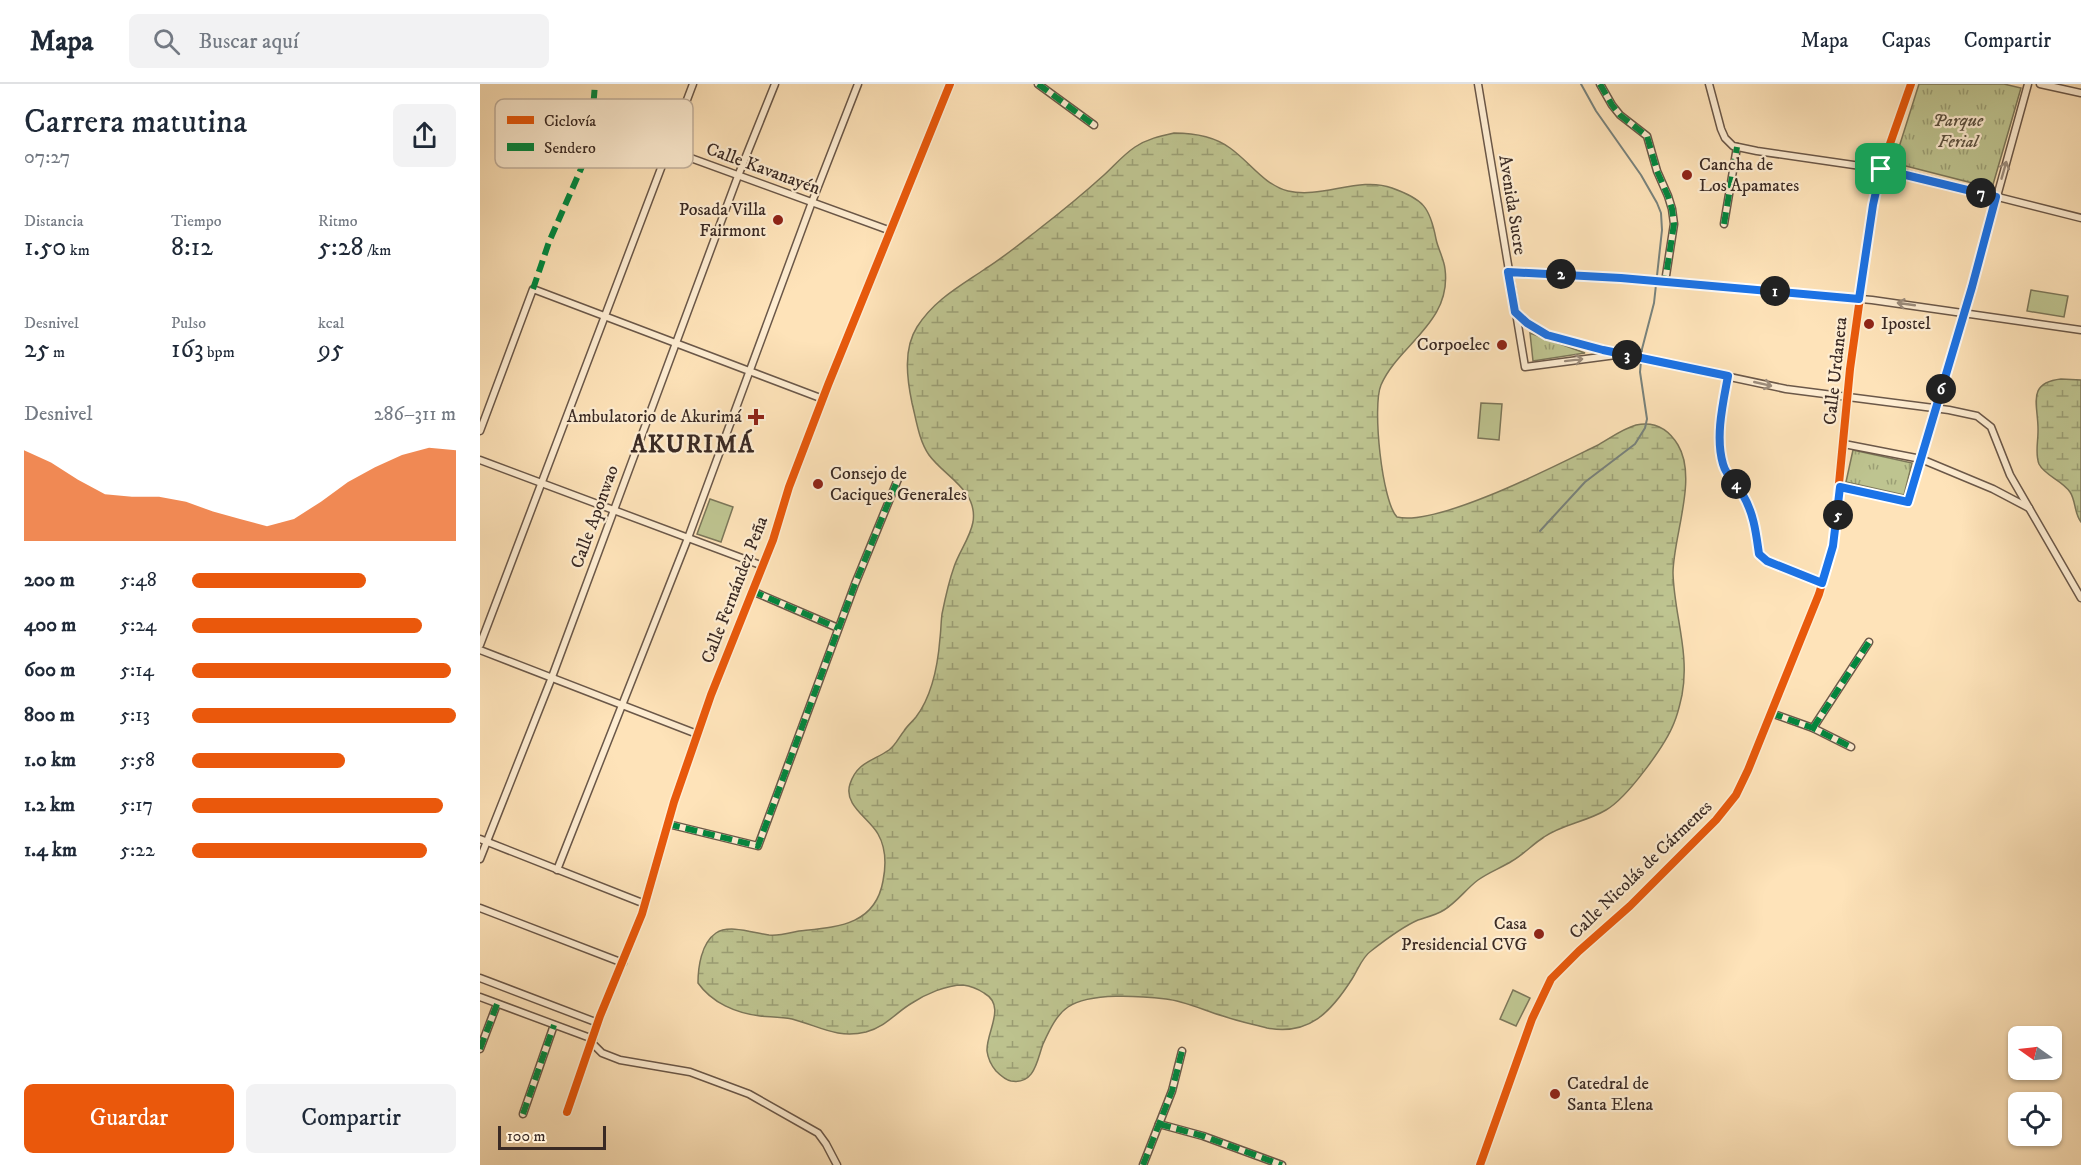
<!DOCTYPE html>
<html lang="es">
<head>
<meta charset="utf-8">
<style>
	body { margin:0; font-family:"IM FELL DW Pica",serif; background:#f2f2f3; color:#1f2937; height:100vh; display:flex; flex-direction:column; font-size:22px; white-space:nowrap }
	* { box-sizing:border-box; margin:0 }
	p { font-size:20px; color:#747a83 }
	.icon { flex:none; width:33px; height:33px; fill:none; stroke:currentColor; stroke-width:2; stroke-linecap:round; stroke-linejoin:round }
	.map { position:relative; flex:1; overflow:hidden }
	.sheet { display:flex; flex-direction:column; background:#fff; width:480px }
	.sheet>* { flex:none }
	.needle { width:39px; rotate:284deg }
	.fabs { position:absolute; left:1528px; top:942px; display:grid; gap:12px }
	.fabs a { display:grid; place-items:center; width:54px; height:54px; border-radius:9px; background:#fff; box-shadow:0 2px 4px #0004; font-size:30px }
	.scale { position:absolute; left:18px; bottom:15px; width:108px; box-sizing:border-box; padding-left:6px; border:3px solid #3a2a24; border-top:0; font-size:16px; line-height:21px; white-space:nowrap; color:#3a2a24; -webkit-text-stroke:4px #feedd2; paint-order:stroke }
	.pin { position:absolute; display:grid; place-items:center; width:51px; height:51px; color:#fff; margin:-26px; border-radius:12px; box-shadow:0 3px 9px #0006 }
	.km { position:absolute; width:30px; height:30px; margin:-15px; border-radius:50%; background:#222; color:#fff; font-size:16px; line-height:30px; text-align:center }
	.round { display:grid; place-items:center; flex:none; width:63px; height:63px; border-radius:9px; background:#f2f2f3 }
	.headline { display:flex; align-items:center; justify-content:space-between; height:102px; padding:0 24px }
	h1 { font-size:33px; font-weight:600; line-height:45px }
	.metrics { display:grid; grid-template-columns:repeat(3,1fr); gap:9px; height:102px; padding:6px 24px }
	.metrics div { display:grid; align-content:center }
	.metrics b { font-size:26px; font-weight:600 }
	.metrics small { font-size:16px; font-weight:400 }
	.metrics p { font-size:16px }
	.chart { height:168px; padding:12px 24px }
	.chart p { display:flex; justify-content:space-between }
	.chart svg { width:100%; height:108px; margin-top:6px; fill:#ea580c; opacity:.7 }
	.action { display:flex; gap:12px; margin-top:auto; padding:12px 24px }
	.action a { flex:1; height:69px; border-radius:9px; background:#ea580c; color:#fff; font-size:24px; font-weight:600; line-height:69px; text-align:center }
	.action a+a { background:#f2f2f3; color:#1f2937 }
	ul { padding:0 24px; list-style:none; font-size:20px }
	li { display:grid; grid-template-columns:96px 72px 1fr; align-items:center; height:45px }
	li i { height:15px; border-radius:8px; background:#ea580c }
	header { display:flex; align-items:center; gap:36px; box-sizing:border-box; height:84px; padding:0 30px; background:#fff; border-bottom:2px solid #e0e1e3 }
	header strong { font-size:28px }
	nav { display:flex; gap:33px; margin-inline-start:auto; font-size:21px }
	.search { width:420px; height:54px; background:#f2f2f3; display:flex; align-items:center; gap:15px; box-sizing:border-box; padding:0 21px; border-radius:9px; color:#747a83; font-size:22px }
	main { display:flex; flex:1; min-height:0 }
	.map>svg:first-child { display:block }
	.grass { fill:#bec490; stroke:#7c775a; stroke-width:1.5 }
	.wetland { fill:url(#wetland-marsh); stroke:#7c775a; stroke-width:1.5 }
	.park { fill:url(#park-tufts); stroke:#7c775a; stroke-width:1.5 }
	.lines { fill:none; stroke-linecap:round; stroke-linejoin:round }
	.stream { stroke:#78827c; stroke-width:2 }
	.minor-casing { stroke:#6b5849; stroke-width:9 }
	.minor { stroke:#feedd2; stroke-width:6 }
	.quiet { stroke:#00873e; stroke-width:6; stroke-dasharray:12 6; stroke-linecap:butt }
	.cycleway-casing { stroke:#feedd2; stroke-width:11 }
	.cycleway { stroke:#e8590c; stroke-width:8 }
	.oneway { stroke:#9c8c7b }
	.route-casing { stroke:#fff; stroke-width:12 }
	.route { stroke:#1a73e8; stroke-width:8 }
	.poi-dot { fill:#8f2418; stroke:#feedd2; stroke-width:2 }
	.labels { text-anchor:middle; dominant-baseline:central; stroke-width:4.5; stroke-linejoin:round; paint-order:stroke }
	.park-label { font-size:18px; font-style:italic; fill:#5b503f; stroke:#feedd2 }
	.poi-label { font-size:18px; fill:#3a2a24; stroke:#feedd2; text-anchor:start }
	.street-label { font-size:18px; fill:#3a2a24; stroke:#feedd2 }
	.district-label { font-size:24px; font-weight:bold; letter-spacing:1.5px; fill:#3a2a24; stroke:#feedd2 }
	.key { fill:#feedd2; stroke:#c3b29e; stroke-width:1.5 }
	.key-label { font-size:16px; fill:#3a2a24 }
</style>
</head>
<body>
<header>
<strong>Mapa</strong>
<div class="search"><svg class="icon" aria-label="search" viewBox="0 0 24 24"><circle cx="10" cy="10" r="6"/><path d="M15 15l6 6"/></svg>Buscar aquí</div>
<nav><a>Mapa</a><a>Capas</a><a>Compartir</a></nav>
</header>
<main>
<section class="sheet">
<div class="headline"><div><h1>Carrera matutina</h1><p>07:27</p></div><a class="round"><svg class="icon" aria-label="share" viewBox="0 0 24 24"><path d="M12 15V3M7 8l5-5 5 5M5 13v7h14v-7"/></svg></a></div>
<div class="metrics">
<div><p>Distancia</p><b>1.50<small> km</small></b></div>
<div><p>Tiempo</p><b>8:12</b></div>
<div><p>Ritmo</p><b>5:28<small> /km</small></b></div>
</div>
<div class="metrics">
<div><p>Desnivel</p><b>25<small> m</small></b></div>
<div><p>Pulso</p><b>163<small> bpm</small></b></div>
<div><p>kcal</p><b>95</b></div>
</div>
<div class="chart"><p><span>Desnivel</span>286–311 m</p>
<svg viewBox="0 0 160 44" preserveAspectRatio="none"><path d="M0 44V7L10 12L20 19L30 25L40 26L50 26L60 28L70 32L80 35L90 38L100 35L110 28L120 20L130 14L140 9L150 6L160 7V44z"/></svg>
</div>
<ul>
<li><b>200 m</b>5:48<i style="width:66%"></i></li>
<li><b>400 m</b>5:24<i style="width:87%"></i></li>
<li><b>600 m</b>5:14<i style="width:98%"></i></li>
<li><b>800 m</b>5:13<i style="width:100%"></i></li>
<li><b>1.0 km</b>5:58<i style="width:58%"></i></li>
<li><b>1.2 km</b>5:17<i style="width:95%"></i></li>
<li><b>1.4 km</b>5:22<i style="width:89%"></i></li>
</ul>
<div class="action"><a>Guardar</a><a>Compartir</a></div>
</section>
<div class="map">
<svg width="1601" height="1081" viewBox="0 0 1601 1081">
	<defs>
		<pattern id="wetland-marsh" width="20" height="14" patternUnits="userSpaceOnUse" patternTransform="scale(1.5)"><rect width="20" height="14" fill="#bec490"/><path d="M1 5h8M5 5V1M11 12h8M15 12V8" fill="none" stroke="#9b9f75"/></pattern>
		<pattern id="park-tufts" width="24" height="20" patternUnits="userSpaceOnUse" patternTransform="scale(1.5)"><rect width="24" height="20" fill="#bec490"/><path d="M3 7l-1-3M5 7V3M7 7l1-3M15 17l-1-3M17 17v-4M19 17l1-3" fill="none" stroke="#9b9f75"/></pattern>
	</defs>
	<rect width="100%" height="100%" fill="#fee3b9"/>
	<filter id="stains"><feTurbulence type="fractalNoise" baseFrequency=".00333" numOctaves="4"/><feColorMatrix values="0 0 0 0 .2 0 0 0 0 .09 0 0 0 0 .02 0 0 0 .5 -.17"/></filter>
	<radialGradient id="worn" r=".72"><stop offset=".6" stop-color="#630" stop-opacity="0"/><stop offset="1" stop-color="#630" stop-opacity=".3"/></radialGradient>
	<g class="grass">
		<path d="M1551,206L1588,212L1584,233L1547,227Z"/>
		<path d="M1001,319L1022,320L1019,356L998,354Z"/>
		<path d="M230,415L253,423L241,458L217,450Z"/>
		<path d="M1033,906L1050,914L1036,942L1020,935Z"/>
	</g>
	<g class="wetland">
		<path d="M694,49C713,49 735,53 750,64C770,78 784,101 808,107C842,115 879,92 912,104C943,115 950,123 956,155C958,165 964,175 965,185C972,239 918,261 901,301C892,322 902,418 917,433C957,443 1077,381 1116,362C1129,355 1142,345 1156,341C1175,337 1189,346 1198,361C1218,394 1193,453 1193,489C1194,530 1210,569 1202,611C1200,620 1198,630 1194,639C1185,662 1147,714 1126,726C1106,738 1083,740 1064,753C1053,760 1044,770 1032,777C1021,784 1009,788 998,796C986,805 977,818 964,826C956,831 947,833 938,836C922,843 905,856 891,867C882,873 878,886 872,895C851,928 829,952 787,944C772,940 757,937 743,932C725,927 705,917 686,915C661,912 610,908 588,923C576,931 569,947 563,960C557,976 555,1001 531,997C526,996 520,991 516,987C511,981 508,975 507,967C506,948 527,922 504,909C498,905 491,902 483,901C466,901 446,910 432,919C415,929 407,942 386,948C357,955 339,942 312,935C301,933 291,933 280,932C256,929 232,919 218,899C218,884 221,859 236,849C249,840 274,849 289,851C299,852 309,849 319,847C356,843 395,842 403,797C406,782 406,764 398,750C389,734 363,721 370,700C377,678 393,677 409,666C416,661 419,653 424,647C427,642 432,638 436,633C452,612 458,580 460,554C461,546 461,537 462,530C465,515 469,497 474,483C479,468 490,454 493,438C498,406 465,393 449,371C439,357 436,335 432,319C427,295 423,265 437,243C454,216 480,202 505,185C524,173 541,159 559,145C581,128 603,110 624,91C634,82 643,71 655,63C667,55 680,52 694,49Z"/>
		<path d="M1581,295L1601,296V438C1594,429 1596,417 1590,408C1582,396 1565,392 1559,380C1555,370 1558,358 1558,348C1559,322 1545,299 1581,295Z"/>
	</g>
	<g class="park">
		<path d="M1439,0H1524L1541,4L1512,104L1414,79Z"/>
		<path d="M1050,249L1105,269L1053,277Z"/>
		<path d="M1373,366L1432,379L1424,411L1366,398Z"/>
	</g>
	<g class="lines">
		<path class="stream" d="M1060,447L1105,398L1155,360L1165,344L1167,335L1160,288L1162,265L1174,219L1182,146L1181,129L1177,119L1161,91L1116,27L1101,0"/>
		<g class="minor-casing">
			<g id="minor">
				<path d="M558,0L614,41"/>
				<path d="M998,0L1045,283L1136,271"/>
				<path d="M1120,0L1132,21L1140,31L1167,52L1177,87L1188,112L1192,125L1194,140L1185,198"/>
				<path d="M1229,0L1241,45L1245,54L1253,62L1277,67L1415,87L1601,134"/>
				<path d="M1560,0L1601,9"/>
				<path d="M112,38L411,147"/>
				<path d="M1244,140L1257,63"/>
				<path d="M1028,188L1141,194L1392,216L1601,246"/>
				<path d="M1035,228L1047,239L1067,251L1123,266L1306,305L1469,326L1497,332L1511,343L1530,391L1601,514"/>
				<path d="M1248,292C1243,319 1235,353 1243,380C1246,392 1258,401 1263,411C1274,430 1276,449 1279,470L1287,477L1342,499"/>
				<path d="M0,347L53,205L343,315"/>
				<path d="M1364,360L1441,375L1513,405L1549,424"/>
				<path d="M0,376L283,482"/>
				<path d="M1360,403L1428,418L1492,203L1548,0"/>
				<path d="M272,507L358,544"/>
				<path d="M0,561L213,0"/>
				<path d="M0,566L217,650"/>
				<path d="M1291,629L1333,644L1371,663"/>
				<path d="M1333,644L1389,558"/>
				<path d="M188,740L278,762L375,500L418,395"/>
				<path d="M0,755L165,820"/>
				<path d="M0,775L72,593L258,92L295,0"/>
				<path d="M77,786L208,454L332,118L378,0"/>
				<path d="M0,824L143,879"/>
				<path d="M0,894L118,939"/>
				<path d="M0,913L113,955"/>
				<path d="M112,959L122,969L140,976L210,988L269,1010L338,1049L346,1060L357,1081"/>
				<path d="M0,965L17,920"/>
				<path d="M87,1028L120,932L162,830L194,718L231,611L293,456L309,403L348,301L470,0"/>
				<path d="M43,1030L74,941"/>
				<path d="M679,1040L723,1052L802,1081"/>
				<path d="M663,1081L692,1007L702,967"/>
				<path d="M1000,1081L1052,935L1071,895L1099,867L1150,822L1236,736L1256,711L1268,686L1339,510L1353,462L1370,285L1393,121L1399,91L1431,0"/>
			</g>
		</g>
		<use href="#minor" class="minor"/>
		<g class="quiet">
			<path d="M558,0L614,41"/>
			<path d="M1120,0L1132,21L1140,31L1167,52L1177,87L1188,112L1192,125L1194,140L1185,198"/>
			<path d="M1244,140L1257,63"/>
			<path d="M53,205L69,158L104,78L112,38L115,0"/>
			<path d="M272,507L358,544"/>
			<path d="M1291,629L1333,644L1371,663"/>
			<path d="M1333,644L1389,558"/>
			<path d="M188,740L278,762L375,500L418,395"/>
			<path d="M0,965L17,920"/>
			<path d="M43,1030L74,941"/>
			<path d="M679,1040L723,1052L802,1081"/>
			<path d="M663,1081L692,1007L702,967"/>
		</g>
		<g class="cycleway-casing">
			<g id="cycleway">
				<path d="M87,1028L120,932L162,830L194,718L231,611L293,456L309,403L348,301L470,0"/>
				<path d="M1000,1081L1052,935L1071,895L1099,867L1150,822L1236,736L1256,711L1268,686L1339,510L1353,462L1370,285L1393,121L1399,91L1431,0"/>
			</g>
		</g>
		<use href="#cycleway" class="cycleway"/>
	</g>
	<defs><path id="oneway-shaft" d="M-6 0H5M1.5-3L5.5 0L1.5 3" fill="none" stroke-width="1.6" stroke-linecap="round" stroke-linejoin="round" transform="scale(1.5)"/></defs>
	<g class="oneway">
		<use href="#oneway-shaft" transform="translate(1524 86) rotate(-74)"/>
		<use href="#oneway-shaft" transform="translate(1426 220) rotate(-172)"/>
		<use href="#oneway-shaft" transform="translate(1094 276) rotate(-7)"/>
		<use href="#oneway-shaft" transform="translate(1283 300) rotate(13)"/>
	</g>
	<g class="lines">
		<g class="route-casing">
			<path id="route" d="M1401,85L1516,113L1492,203L1428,418L1360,403L1353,462L1342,499L1287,477L1279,470C1276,449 1274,430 1263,411C1257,401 1246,392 1243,380C1235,353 1243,319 1248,292L1123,266L1067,251L1047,239L1035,228L1028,188L1141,194L1379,215L1393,121Z"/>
		</g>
		<use href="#route" class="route"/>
	</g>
	<g class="poi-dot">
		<circle cx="1207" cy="91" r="6"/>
		<circle cx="298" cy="136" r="6"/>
		<circle cx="1389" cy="240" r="6"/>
		<circle cx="1022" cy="261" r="6"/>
		<path d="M273 324h6v6h6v6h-6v6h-6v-6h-6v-6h6z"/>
		<circle cx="338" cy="400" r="6"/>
		<circle cx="1059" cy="850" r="6"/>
		<circle cx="1075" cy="1010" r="6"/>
	</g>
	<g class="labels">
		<g class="park-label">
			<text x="1478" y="37">Parque<tspan x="1478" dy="21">Ferial</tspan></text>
		</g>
		<g class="poi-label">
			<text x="1219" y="81">Cancha de<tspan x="1219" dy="21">Los Apamates</tspan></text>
			<text x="286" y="126" text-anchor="end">Posada Villa<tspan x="286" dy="21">Fairmont</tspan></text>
			<text x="1401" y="240">Ipostel</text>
			<text x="1010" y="261" text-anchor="end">Corpoelec</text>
			<text x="262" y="333" text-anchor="end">Ambulatorio de Akurimá</text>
			<text x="350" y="390">Consejo de<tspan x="350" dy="21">Caciques Generales</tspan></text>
			<text x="1047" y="840" text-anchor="end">Casa<tspan x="1047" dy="21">Presidencial CVG</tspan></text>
			<text x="1087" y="1000">Catedral de<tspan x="1087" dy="21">Santa Elena</tspan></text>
		</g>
		<g class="street-label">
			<text transform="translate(283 85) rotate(20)">Calle Kavanayén</text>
			<text transform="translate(1032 121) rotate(81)">Avenida Sucre</text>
			<text transform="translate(1356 287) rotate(-84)">Calle Urdaneta</text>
			<text transform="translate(115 433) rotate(-70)">Calle Aponwao</text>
			<text transform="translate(255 506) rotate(-69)">Calle Fernández Peña</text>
			<text transform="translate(1161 786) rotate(-44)">Calle Nicolás de Cármenes</text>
		</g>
		<g class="district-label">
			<text x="213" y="361">AKURIMÁ</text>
		</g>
	</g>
	<rect x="15" y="15" width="198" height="69" rx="9" class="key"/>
	<rect x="27" y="32" width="27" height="8" fill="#e8590c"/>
	<rect x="27" y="59" width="27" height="8" fill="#00873e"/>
	<g class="key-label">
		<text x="64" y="42">Ciclovía</text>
		<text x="64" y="69">Sendero</text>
	</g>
	<rect width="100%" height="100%" filter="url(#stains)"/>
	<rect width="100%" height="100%" fill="url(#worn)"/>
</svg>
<div class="fabs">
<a><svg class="needle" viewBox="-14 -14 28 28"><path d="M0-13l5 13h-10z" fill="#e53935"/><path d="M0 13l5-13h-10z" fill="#747a83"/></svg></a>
<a><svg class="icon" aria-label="locate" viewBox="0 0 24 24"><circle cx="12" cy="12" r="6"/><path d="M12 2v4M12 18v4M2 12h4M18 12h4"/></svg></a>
</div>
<div class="scale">100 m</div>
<div class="pin" style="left:1401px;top:85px;background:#1e9e55"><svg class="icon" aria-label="arrive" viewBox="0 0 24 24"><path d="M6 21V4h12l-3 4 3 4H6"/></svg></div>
<b class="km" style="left:1295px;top:207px">1</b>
<b class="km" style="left:1081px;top:190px">2</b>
<b class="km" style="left:1147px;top:271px">3</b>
<b class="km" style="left:1256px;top:400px">4</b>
<b class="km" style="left:1358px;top:431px">5</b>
<b class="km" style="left:1461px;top:305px">6</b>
<b class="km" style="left:1501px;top:109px">7</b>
</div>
</main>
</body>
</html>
